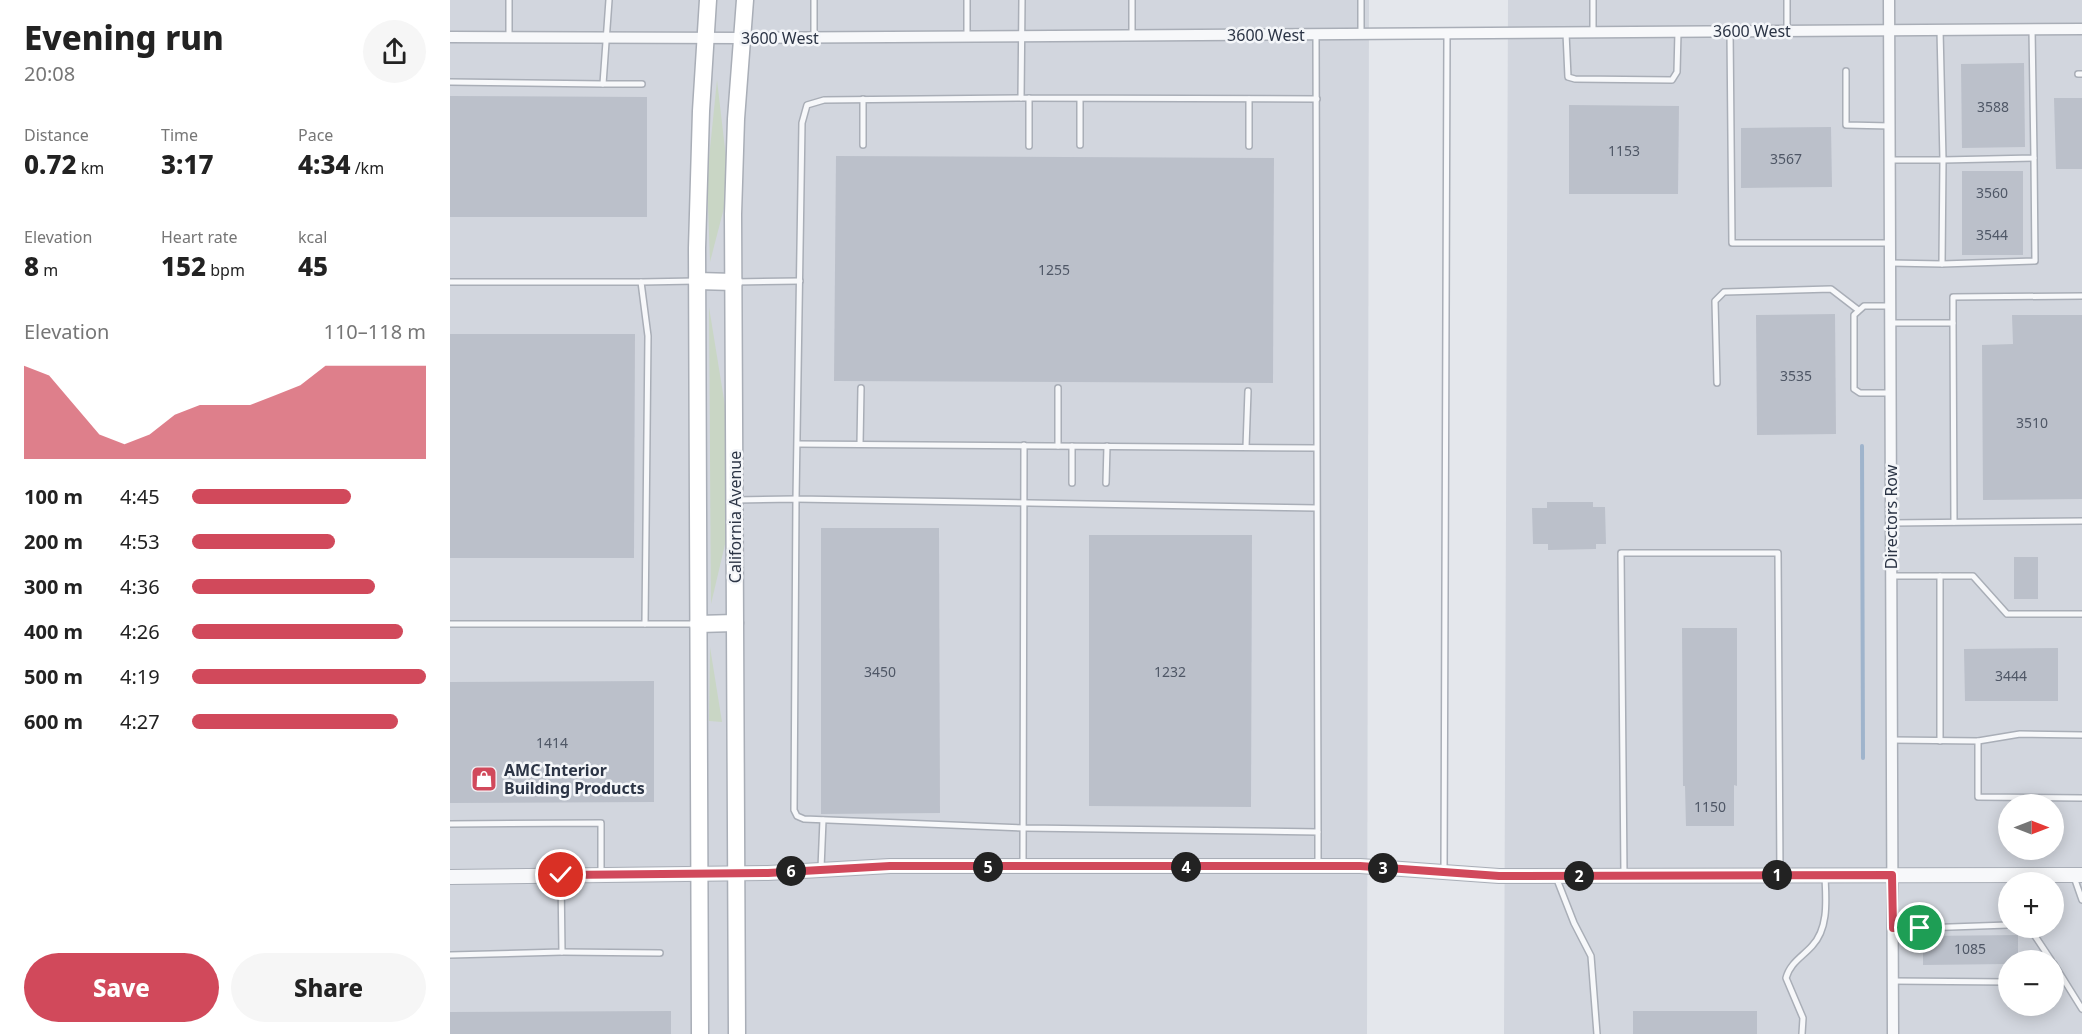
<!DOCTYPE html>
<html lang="en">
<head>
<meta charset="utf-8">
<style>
	body { margin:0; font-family:"Noto Sans",sans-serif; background:#f6f6f6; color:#222; height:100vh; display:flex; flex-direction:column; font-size:22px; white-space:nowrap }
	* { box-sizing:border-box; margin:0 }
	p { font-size:20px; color:#767676 }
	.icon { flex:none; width:33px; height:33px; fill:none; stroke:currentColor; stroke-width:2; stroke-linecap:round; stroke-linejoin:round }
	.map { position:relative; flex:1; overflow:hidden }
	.panel { display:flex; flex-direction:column; background:#fff; width:450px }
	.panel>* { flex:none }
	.needle { width:39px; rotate:90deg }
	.fabs { position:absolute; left:1548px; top:794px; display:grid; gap:12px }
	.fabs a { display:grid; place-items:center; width:66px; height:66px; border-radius:50%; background:#fff; box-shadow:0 3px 15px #0003; font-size:30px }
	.pin { position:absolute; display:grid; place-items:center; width:51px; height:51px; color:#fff; margin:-26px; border:3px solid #fff; border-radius:50%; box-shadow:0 2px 6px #0007 }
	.km { position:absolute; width:30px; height:30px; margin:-15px; border-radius:50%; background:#222; color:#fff; font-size:16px; line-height:30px; text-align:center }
	.round { display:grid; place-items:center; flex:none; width:63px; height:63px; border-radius:32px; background:#f6f6f6 }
	.overview { display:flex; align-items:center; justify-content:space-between; height:102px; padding:0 24px }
	h1 { font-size:33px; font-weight:800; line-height:45px }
	.figures { display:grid; grid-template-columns:repeat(3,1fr); gap:9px; height:102px; padding:6px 24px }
	.figures div { display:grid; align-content:center }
	.figures b { font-size:26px; font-weight:800 }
	.figures small { font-size:16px; font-weight:400 }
	.figures p { font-size:16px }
	.chart { height:168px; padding:12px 24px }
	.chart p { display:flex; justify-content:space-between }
	.chart svg { width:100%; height:108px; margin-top:6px; fill:#d1495b; opacity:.7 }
	.action { display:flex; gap:12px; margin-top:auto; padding:12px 24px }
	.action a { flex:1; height:69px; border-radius:36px; background:#d1495b; color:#fff; font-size:24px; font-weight:800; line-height:69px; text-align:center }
	.action a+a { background:#f6f6f6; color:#222 }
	ul { padding:0 24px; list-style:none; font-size:20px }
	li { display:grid; grid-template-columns:96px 72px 1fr; align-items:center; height:45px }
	li i { height:15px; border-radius:8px; background:#d1495b }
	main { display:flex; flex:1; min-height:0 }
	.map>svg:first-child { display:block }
	.built { fill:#d2d6de; fill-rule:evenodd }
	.green { fill:#c9d6c5 }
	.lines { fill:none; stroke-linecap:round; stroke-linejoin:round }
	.stream { stroke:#9fb4cc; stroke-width:4 }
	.building { fill:#bbc0ca }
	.service-casing { stroke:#a9aeb7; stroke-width:8 }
	.minor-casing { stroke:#a9aeb7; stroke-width:13 }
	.tertiary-casing { stroke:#a9aeb7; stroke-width:16 }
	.secondary-casing { stroke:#a9aeb7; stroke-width:19 }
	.service { stroke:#f7f8fa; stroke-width:5 }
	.minor { stroke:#f7f8fa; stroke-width:10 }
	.tertiary { stroke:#f7f8fa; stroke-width:14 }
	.secondary { stroke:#fff; stroke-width:16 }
	.route-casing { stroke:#fff; stroke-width:12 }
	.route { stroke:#d1495b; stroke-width:8 }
	.labels { text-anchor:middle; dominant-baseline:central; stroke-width:5; stroke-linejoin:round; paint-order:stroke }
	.number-label { font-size:14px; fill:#4f5766 }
	.street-label { font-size:16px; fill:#2b3445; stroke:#f4f6f9 }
	.poi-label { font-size:16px; font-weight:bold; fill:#2b3445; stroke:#f4f6f9; text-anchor:start }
</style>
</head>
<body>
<main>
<section class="panel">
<div class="overview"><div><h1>Evening run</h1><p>20:08</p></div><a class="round"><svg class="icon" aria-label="share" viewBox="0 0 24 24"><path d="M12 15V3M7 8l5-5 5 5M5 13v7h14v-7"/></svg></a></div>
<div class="figures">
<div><p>Distance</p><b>0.72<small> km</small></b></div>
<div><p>Time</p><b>3:17</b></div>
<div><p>Pace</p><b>4:34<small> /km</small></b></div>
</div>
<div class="figures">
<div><p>Elevation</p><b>8<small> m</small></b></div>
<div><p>Heart rate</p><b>152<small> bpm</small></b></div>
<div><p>kcal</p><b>45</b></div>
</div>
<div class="chart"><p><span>Elevation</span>110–118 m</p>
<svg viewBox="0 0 160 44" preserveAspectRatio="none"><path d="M0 44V6L10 10L20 22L30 34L40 38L50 34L60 26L70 22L80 22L90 22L100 18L110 14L120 6L130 6L140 6L150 6L160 6V44z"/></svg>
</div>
<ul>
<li><b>100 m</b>4:45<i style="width:68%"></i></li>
<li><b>200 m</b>4:53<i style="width:61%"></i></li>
<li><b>300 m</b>4:36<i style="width:78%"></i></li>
<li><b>400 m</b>4:26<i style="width:90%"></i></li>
<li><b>500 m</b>4:19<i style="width:100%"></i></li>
<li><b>600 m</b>4:27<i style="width:88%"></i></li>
</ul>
<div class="action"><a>Save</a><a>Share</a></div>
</section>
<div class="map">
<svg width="1632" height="1034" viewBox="0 0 1632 1034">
	<rect width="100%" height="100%" fill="#e4e7ec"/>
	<g class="built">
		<path d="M0,0H919L917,1034H0Z"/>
		<path d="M1058,0H1632V1034H1054ZM1558,804H1604V849H1558ZM1558,882H1604V927H1558ZM1558,960H1604V1005H1558Z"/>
	</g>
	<g class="green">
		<path d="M267,80L277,166L275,204L260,262L257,178Z"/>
		<path d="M259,307L277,418L276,540L261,604Z"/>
		<path d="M260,647L272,722L259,721Z"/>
	</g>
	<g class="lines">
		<path class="stream" d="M1412,446L1413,758"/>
	</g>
	<g class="building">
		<path d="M1574,63L1575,147L1512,148L1511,64Z"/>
		<path d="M0,96L197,97V217H0Z"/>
		<path d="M1604,98H1632V169H1606Z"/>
		<path d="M1119,105L1229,106L1228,194H1119Z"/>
		<path d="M1381,127L1382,187L1291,188V128Z"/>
		<path d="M386,156L824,158L823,383L384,381Z"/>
		<rect x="1512" y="171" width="61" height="84"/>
		<path d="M1385,314L1386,434L1307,435L1306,315Z"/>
		<path d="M1562,315H1632V499L1533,500L1532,345L1563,344Z"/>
		<path d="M0,334H185L184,558H0Z"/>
		<path d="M1097,502H1143V507H1155L1156,544H1146V549L1098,550V544H1083L1082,508H1097Z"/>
		<path d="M371,528H489L490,813L371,814Z"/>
		<path d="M639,535H802L801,807L639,806Z"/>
		<rect x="1564" y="557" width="24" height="42"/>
		<path d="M1232,628H1287V786L1284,785V826H1236L1235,786H1233Z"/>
		<path d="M1608,648V701H1515L1514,649Z"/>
		<path d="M204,681V802L0,803V682Z"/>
		<path d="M1568,935V960H1558V964L1473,965V936Z"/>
		<path d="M221,1011V1034H0V1012Z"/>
		<rect x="1183" y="1011" width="124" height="23"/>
	</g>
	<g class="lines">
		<g class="service-casing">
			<g id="service">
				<path d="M159,0L153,84H192"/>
				<path d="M364,0V38"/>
				<path d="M517,0V37"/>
				<path d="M572,0L571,98L867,99"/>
				<path d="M682,0V35"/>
				<path d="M911,0V34"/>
				<path d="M1143,0V32"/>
				<path d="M1490,30L1493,160L1584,158L1582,29"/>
				<path d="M1280,31L1282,243H1440"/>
				<path d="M1337,31V0"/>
				<path d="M1116,33L1118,77L1125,79L1222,80L1227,72L1228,32"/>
				<path d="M866,34L868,832"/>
				<path d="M59,37V0"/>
				<path d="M1396,71V125L1440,126"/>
				<path d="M1628,74H1632"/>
				<path d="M0,82L153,84"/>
				<path d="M571,98L374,100L357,105L352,123L346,499L866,508"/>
				<path d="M413,99V145"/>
				<path d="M630,145V99"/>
				<path d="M579,146V98"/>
				<path d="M799,146V99"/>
				<path d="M1440,160H1493L1492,264L1440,263"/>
				<path d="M1492,264L1585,261L1584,158"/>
				<path d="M0,282H191"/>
				<path d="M285,282L350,281"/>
				<path d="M1441,323H1503V297L1632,296"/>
				<path d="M1503,323L1504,522"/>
				<path d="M1267,383L1265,301L1274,292L1381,289L1407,309"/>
				<path d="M608,388V446"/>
				<path d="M1440,393H1410L1404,389V315L1414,306H1440"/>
				<path d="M348,444L866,448"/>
				<path d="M410,444L411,388"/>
				<path d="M622,446V483"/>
				<path d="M796,447L798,391"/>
				<path d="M656,483L657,446"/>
				<path d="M286,500L346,499L344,810L347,816L354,819L575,828L868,832V865"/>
				<path d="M1442,523L1632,521"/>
				<path d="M1441,576H1523L1557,614H1632"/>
				<path d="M1490,576V741"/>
				<path d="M0,624H247"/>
				<path d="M195,624L198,336L191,282L246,281"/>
				<path d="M1442,740L1528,741V797L1632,798"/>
				<path d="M1528,741L1570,734L1632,735"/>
				<path d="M0,824L151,823V874"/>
				<path d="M573,865L574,445"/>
				<path d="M371,868L373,820"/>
				<path d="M994,872L997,33"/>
				<path d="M1174,874L1171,553H1328L1330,875"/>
				<path d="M1106,877L1124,923L1141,956L1147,1034"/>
				<path d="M1624,877L1632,900"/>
				<path d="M1574,927L1585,936L1601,960"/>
				<path d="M1443,929L1558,925"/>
				<path d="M112,952L210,953"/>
				<path d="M0,955L112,952L111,877"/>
				<path d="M1604,964L1632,1009"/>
				<path d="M1443,981L1558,982"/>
				<path d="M1352,1034L1353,1018L1336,978C1340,963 1352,957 1362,946C1379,928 1376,899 1375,877"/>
			</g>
		</g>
		<g class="minor-casing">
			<g id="minor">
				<path d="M1439,0L1443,1034"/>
				<path d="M0,37L291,38L1632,29"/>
			</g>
		</g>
		<g class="tertiary-casing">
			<path id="tertiary" d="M0,877L318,873L440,866H910L1049,876L1632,875"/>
		</g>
		<g class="secondary-casing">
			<g id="secondary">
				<path d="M247,281L284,282"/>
				<path d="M248,624L285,623"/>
				<path d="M250,1034L247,248L251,111L258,0"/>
				<path d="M287,1034L283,214L286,119L295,0"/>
			</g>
		</g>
		<use href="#service" class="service"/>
		<use href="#minor" class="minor"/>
		<use href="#tertiary" class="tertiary"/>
		<use href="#secondary" class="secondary"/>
	</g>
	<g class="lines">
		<g class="route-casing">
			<path id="route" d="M111,875L318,873L440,866H910L1049,876L1442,875L1443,928H1470"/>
		</g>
		<use href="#route" class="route"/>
	</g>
	<defs>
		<g id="shop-square" transform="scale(1.35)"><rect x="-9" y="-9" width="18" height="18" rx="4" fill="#d1495b" stroke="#f4f6f9"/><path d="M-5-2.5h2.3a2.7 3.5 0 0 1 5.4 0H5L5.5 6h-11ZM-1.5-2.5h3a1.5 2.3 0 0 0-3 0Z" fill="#fff"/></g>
	</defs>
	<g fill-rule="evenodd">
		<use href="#shop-square" x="34" y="779"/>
	</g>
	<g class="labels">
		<g class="number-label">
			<text x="1543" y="106">3588</text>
			<text x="1174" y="150">1153</text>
			<text x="1336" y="158">3567</text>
			<text x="1542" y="192">3560</text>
			<text x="1542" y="234">3544</text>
			<text x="604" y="269">1255</text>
			<text x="1346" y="375">3535</text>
			<text x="1582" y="422">3510</text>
			<text x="430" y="671">3450</text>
			<text x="720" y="671">1232</text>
			<text x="1561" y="675">3444</text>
			<text x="102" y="742">1414</text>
			<text x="1260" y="806">1150</text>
			<text x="1520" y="948">1085</text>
		</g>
		<g class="street-label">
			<text x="1302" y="31">3600 West</text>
			<text x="816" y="35">3600 West</text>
			<text x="330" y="38">3600 West</text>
			<text transform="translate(285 517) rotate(-90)">California Avenue</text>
			<text transform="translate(1441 517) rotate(-90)">Directors Row</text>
		</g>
		<g class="poi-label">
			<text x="54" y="770">AMC Interior<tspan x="54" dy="18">Building Products</tspan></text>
		</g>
	</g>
</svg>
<div class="fabs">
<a><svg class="needle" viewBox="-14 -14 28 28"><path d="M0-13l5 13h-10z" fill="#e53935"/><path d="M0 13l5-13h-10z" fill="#767676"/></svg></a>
<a>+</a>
<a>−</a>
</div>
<div class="pin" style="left:1470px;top:928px;background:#1e9e55"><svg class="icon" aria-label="arrive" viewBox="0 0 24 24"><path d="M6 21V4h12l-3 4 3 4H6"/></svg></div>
<div class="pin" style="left:111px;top:875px;background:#d93025"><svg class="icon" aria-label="check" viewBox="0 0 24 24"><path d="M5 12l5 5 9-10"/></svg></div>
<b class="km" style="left:1327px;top:875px">1</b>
<b class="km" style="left:1129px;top:876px">2</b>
<b class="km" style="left:933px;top:868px">3</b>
<b class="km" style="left:736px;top:867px">4</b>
<b class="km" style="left:538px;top:867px">5</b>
<b class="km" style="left:341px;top:871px">6</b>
</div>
</main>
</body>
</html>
